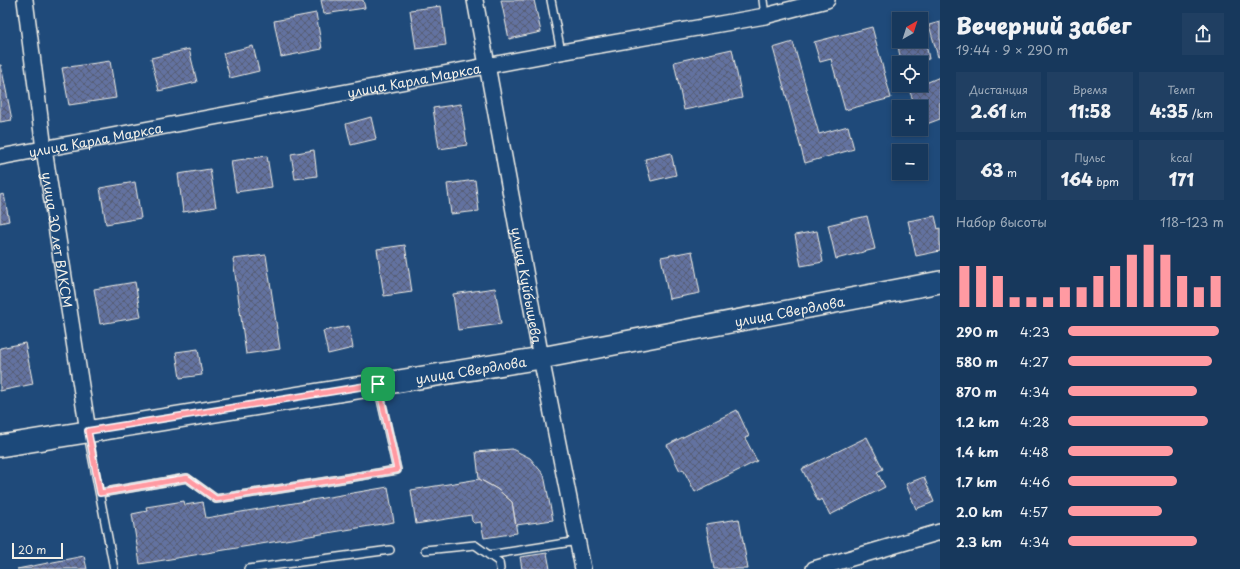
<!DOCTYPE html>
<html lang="ru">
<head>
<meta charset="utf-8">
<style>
	body { margin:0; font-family:"Playpen Sans",sans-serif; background:#203f62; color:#f1f3f6; height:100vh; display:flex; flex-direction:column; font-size:15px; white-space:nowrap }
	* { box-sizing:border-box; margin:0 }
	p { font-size:13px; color:#9eacbb }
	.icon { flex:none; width:22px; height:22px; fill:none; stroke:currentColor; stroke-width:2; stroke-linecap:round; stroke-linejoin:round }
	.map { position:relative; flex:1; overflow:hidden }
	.details { display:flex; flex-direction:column; background:#17385c; width:300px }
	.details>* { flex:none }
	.needle { width:26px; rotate:39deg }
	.buttons { position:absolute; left:892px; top:12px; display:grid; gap:8px }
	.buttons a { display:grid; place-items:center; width:36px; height:36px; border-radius:0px; background:#17385c; box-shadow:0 2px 6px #0003,0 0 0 1px #365272; font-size:20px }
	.scale { position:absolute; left:12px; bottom:10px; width:51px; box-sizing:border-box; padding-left:4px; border:2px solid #f4f1e8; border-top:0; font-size:11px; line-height:14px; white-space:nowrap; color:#f4f1e8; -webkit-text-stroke:3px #1f4a7a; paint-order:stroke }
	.pin { position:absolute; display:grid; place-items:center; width:34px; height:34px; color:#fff; margin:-17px; border-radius:8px; box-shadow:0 2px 6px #0006 }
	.round { display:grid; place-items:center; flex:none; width:42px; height:42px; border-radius:0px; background:#203f62 }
	.headline { display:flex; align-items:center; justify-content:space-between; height:68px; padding:0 16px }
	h1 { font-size:22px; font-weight:800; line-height:30px }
	.metrics { display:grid; grid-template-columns:repeat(3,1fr); gap:6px; height:68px; padding:4px 16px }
	.metrics div { display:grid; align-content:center; border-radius:0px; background:#203f62; text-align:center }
	.metrics b { font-size:17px; font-weight:800 }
	.metrics small { font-size:11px; font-weight:400 }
	.metrics p { font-size:11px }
	.chart { height:112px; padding:8px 16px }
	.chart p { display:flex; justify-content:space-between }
	.chart svg { width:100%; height:72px; margin-top:4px; stroke:#ff9aa2; stroke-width:6 }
	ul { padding:0 16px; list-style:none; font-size:13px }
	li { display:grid; grid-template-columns:64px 48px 1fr; align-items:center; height:30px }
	li i { height:10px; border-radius:5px; background:#ff9aa2 }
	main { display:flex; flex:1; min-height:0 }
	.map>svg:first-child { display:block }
	.building { fill:url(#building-cross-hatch); stroke:#f4f1e8 }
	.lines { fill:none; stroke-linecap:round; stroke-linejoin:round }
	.service-casing { stroke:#f4f1e8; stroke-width:10 }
	.minor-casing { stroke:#f4f1e8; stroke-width:18 }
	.secondary-casing { stroke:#f4f1e8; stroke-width:24 }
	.service { stroke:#1f4a7a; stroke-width:7 }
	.minor { stroke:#1f4a7a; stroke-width:15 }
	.secondary { stroke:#1f4a7a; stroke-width:21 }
	.route-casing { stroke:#fff; stroke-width:8 }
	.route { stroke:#ff9aa2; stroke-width:5 }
	.labels { text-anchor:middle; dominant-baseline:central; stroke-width:4; stroke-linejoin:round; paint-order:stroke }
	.street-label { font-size:13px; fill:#f4f1e8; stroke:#1f4a7a }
</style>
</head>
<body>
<main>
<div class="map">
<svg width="940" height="569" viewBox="0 0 940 569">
	<defs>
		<pattern id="building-cross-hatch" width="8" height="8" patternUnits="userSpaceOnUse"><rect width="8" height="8" fill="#6372a0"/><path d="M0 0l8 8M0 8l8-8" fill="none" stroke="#565d73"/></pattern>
	</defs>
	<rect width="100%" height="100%" fill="#1f4a7a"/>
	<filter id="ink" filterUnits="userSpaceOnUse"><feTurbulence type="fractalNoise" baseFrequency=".025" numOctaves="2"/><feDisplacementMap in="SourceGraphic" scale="8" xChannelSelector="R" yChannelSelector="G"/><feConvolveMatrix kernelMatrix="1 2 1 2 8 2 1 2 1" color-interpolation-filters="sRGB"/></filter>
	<g filter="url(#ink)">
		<g class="building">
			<path d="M321,0H363L365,8L324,14Z"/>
			<path d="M501,0H534L541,32L509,39Z"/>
			<path d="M441,6L446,45L416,49L410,10Z"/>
			<path d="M316,13L322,49L281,57L274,21Z"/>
			<path d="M921,17L929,59L901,63L894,22L899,21V41H921V19H912Z"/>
			<path d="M940,22V56L938,57L929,25Z"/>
			<path d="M872,27L891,98L845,110L831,59L820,62L814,42Z"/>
			<path d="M793,42L819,134L848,126L854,149L805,163L773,48Z"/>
			<path d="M253,46L259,71L230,78L223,53Z"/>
			<path d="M189,49L197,82L159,91L151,58Z"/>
			<path d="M732,49L742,98L684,110L674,62Z"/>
			<path d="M110,61L116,98L69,105L62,68Z"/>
			<path d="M0,65H1L12,120L0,122Z"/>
			<path d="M940,77V119L924,125L921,117V107H916L909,90Z"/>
			<path d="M461,104L467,145L439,149L433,108Z"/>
			<path d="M371,117L376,139L351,145L346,124Z"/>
			<path d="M314,150L317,176L295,179L291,154Z"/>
			<path d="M671,153L676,175L651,181L645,159Z"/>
			<path d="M267,156L272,187L236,192L231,161Z"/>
			<path d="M210,169L216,207L183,212L178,174Z"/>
			<path d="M475,180L479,211L451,214L447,184Z"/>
			<path d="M135,182L141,218L106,224L100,188Z"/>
			<path d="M4,194L9,221L0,223V195Z"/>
			<path d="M867,216L875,249L836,259L828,225Z"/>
			<path d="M935,216L938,229L940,228V251L916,256L908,221Z"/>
			<path d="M817,231L823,262L801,266L795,235Z"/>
			<path d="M405,245L412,292L384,296L377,249Z"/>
			<path d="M692,251L700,293L669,299L661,257Z"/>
			<path d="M266,255L280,349L246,354L233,259Z"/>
			<path d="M135,282L141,317L100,324L94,289Z"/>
			<path d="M495,288L501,324L458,330L453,294Z"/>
			<path d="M349,326L353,348L328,354L323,331Z"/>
			<path d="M25,343L33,384L0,391V348Z"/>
			<path d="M198,349L202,375L180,378L176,352Z"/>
			<path d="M737,410L749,436L745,438L757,461L695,492L683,469L680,471L667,445Z"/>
			<path d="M867,437L883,469L877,472L885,487L830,515L822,499L818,501L802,469Z"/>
			<path d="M512,449L530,458L544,475L553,520L516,525L512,502L497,489L479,479L476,452Z"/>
			<path d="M924,477L934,502L916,509L906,484Z"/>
			<path d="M479,479L497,489L512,502L517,533L484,538L481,522L474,523L472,521L471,515L416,524L411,490Z"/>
			<path d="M388,487L394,522L140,564L132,514L147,511L146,507L184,501L185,505L203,502L206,518Z"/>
			<path d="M739,519L748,569H714L706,524Z"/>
			<path d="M547,553L550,569H522L520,557Z"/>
			<path d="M84,556L87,569H17Z"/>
		</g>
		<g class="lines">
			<g class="service-casing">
				<g id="service">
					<path d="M551,0L561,52"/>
					<path d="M763,0L765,16"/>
					<path d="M88,434L114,569"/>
					<path d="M100,493L187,478L216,499L397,470L378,386"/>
					<path d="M425,550L475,545L499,562L500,569"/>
					<path d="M489,555L578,541"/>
					<path d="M248,569L390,550"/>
				</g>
			</g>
			<g class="minor-casing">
				<g id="minor">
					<path id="s1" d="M25,0L44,149L88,431"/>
					<path id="s2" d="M475,0L541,358L583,569"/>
					<path id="s3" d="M0,157L561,52L765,16L827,0"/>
					<path d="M814,569L940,532"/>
				</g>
			</g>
			<g class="secondary-casing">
				<g id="secondary">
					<path id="s4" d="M0,446L541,358L940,282"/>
				</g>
			</g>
			<use href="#service" class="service"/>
			<use href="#minor" class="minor"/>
			<use href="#secondary" class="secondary"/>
		</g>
	</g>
	<g class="lines" filter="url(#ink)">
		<g class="route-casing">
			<path id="route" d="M378,384L397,470L216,499L187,478L100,493L88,431Z"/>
		</g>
		<use href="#route" class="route"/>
	</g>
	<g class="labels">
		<g class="street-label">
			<text stroke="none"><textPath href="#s3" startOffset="421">улица Карла Маркса</textPath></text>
			<text stroke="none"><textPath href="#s3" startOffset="97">улица Карла Маркса</textPath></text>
			<text stroke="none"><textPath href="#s1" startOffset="242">улица 30 лет ВЛКСМ</textPath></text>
			<text stroke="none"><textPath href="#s2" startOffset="290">улица Куйбышева</textPath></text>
			<text stroke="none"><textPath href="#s4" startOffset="801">улица Свердлова</textPath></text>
			<text stroke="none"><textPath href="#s4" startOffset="477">улица Свердлова</textPath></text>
		</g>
	</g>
</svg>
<div class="buttons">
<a><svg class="needle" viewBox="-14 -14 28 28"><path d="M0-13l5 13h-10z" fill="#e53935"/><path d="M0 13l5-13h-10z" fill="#9eacbb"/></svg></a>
<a><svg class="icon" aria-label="locate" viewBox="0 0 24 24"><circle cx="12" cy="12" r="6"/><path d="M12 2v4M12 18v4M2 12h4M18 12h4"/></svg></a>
<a>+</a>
<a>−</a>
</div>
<div class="scale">20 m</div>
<div class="pin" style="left:378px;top:384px;background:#1e9e55"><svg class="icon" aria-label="arrive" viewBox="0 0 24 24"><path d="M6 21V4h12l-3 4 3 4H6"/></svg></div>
</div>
<section class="details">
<div class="headline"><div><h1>Вечерний забег</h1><p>19:44 · 9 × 290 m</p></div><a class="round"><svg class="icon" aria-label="share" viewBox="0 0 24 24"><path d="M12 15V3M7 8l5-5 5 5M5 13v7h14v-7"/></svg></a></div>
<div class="metrics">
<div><p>Дистанция</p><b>2.61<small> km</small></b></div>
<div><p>Время</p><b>11:58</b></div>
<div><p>Темп</p><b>4:35<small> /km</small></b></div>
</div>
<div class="metrics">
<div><b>63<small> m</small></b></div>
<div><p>Пульс</p><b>164<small> bpm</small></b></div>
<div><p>kcal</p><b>171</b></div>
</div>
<div class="chart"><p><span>Набор высоты</span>118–123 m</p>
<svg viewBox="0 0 160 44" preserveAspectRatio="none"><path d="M5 44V19M15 44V19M25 44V25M35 44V38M45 44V38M55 44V38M65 44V32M75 44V32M85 44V25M95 44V19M105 44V12M115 44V6M125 44V12M135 44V25M145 44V32M155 44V25"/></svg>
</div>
<ul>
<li><b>290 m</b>4:23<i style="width:97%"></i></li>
<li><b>580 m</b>4:27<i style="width:92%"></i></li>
<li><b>870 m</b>4:34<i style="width:83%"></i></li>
<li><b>1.2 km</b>4:28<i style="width:90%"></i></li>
<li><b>1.4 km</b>4:48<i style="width:67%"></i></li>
<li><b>1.7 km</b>4:46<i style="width:70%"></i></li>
<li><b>2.0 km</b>4:57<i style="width:60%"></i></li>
<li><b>2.3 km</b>4:34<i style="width:83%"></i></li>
</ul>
</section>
</main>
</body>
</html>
